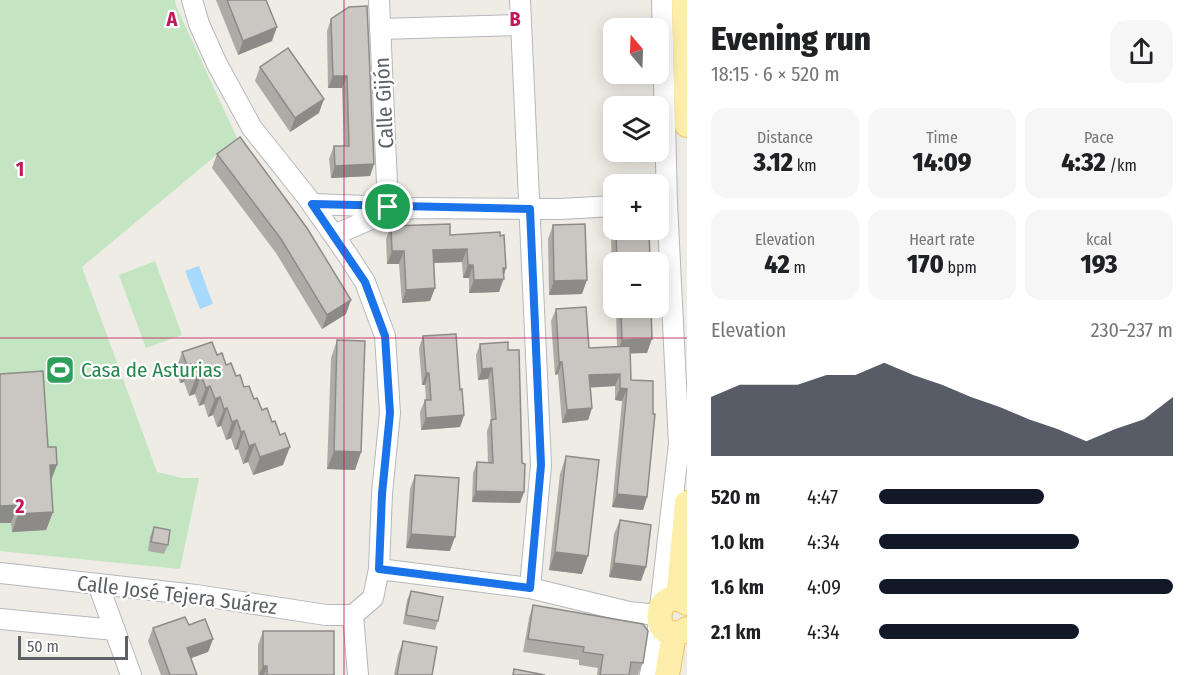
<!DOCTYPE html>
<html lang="en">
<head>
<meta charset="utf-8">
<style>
	body { margin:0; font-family:"Fira Sans Condensed",sans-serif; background:#f6f6f6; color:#202124; height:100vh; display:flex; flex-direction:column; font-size:22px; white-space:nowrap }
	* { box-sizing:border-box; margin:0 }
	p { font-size:20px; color:#757577 }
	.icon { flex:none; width:33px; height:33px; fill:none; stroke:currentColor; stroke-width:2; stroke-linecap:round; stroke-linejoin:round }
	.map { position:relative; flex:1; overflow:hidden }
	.details { display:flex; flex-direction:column; background:#fff; width:510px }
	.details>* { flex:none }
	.needle { width:39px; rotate:341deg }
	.controls { position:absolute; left:603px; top:18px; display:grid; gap:12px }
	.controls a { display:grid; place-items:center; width:66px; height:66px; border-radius:12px; background:#fff; box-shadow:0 3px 15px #0003; font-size:30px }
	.scale { position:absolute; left:18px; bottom:15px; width:110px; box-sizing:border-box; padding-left:6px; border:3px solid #5d6165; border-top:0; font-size:16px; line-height:21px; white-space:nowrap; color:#5d6165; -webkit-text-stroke:4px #fff; paint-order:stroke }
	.pin { position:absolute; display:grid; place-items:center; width:51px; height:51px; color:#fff; margin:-26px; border:3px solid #fff; border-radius:50%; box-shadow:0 2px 6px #0007 }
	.round { display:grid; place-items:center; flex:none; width:63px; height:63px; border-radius:18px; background:#f6f6f6 }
	.headline { display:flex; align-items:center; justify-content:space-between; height:102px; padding:0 24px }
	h1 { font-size:33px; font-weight:800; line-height:45px }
	.stats { display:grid; grid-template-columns:repeat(3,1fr); gap:9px; height:102px; padding:6px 24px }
	.stats div { display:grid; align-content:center; border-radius:15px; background:#f6f6f6; text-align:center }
	.stats b { font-size:26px; font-weight:800 }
	.stats small { font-size:16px; font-weight:400 }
	.stats p { font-size:16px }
	.chart { height:168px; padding:12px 24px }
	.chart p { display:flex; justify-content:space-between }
	.chart svg { width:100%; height:108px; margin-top:6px; fill:#111827; opacity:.7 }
	ul { padding:0 24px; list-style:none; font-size:20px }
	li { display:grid; grid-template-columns:96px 72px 1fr; align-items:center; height:45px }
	li i { height:15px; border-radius:8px; background:#111827 }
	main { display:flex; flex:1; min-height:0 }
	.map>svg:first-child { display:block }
	.green { fill:#c3e5c2 }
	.water { fill:#a7d9fd }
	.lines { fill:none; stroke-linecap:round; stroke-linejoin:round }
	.minor-casing { stroke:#b5b7bb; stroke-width:22 }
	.major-casing { stroke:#eec35f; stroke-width:26 }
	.minor { stroke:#fff; stroke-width:20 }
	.major { stroke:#fdeeac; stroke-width:24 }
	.wall { fill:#aeaba7 }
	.shaded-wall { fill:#8d8b88 }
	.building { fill:#cac7c2; stroke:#8d8b88; stroke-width:1.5 }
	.route-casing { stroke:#fff; stroke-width:12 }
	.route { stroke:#1a73e8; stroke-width:8 }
	.grid { fill:none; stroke:#c2185b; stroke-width:1.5; stroke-opacity:0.55 }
	.labels { text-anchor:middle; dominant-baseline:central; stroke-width:4.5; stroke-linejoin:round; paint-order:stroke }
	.street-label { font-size:21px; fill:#5d6165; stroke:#fff }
	.leisure-label { font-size:21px; fill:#27864d; stroke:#fff; text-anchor:start }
	.grid-label { font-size:20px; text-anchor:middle; font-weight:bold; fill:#c2185b; stroke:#fff; stroke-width:4.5; stroke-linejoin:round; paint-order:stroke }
</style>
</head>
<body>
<main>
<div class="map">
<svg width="687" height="675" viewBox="0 0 687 675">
	<rect width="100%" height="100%" fill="#efece5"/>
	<g class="green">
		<path d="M0,0H175L176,6L237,138L82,267L157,472L182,478H199L180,569L0,551Z"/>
		<path d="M155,261L182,335L146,348L119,275Z"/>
	</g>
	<path class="water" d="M199,266L213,304L200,309L185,271Z"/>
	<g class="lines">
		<g class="minor-casing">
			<g id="minor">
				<path d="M192,0L199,24L217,64L252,128L307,197L349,257L365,282L385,336L390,413L382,493L379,569L373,598L353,615"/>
				<path d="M379,0L388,207"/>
				<path d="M520,0L541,465L530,588"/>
				<path d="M380,29L521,25"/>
				<path d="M312,204L394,207"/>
				<path d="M334,235L385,213L415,208L560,209L614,206"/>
				<path d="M379,569L530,588L629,612L658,615"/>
				<path d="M0,573L196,595L326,615H353"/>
				<path d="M98,584L131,675"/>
				<path d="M660,608L679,444L667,203L662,0"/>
				<path d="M353,615L358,675"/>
				<path d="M0,619L115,630"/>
				<path d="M650,675L659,622"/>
			</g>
		</g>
		<g class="major-casing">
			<g id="major">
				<path d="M684,0L687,125"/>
				<path d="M678,599L687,503"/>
				<path d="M687,603C652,580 649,652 687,629"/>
				<path d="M667,675L674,634"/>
			</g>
		</g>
		<use href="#minor" class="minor"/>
		<use href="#major" class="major"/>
	</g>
	<g class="wall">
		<path d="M216,0H266L272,41L238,55Z"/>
		<path d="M331,19L374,164L370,176L331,178L329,159L334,146H344L342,88H328L327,31Z"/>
		<path d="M260,67L319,113L290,132L255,81Z"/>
		<path d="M217,154L346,314L322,329L276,253L212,168Z"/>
		<path d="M553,225L582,294L549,295L548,239Z"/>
		<path d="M391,226L450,235L503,276L504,279L499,292L469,293V278H463L462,262L433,263L435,288L430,301L402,303L399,264H387L386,239Z"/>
		<path d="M614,230H649L650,262H614L613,292L611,237Z"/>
		<path d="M616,308H651L647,353H630L631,380L647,497L643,510L612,507L622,401L615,400V386L591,387L592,408L588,420L562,423L558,374L555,375L551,321L556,309L589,348L617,347Z"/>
		<path d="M423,336L460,390L464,415L460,427L421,430L420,412L425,400H426L425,385H422L419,348Z"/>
		<path d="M337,340L361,452L355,470L327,469L331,358Z"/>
		<path d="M480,344L508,350L522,463L524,492L520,503L472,502L473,473L477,462L488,463L487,431L491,420L488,379L478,380L476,355Z"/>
		<path d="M182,352L217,355L254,399L262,410L283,465L253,475L248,462L243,464L238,449L235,450L231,438L226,440L221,426L217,427L213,415L208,417L204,404L199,406L195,394L189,396L184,382L180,383L176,370Z"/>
		<path d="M48,447L53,512L46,530L12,532L11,523H0Z"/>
		<path d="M566,456L582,574L549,570L560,474Z"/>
		<path d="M415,475L450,551L406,548L410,489Z"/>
		<path d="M620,520L641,581L609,577L614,534Z"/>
		<path d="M154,527L168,545L164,554L148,551L150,537Z"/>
		<path d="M411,591L438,621L435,630L403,624L407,600Z"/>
		<path d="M533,605L643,663L638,675H597L598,668L579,665V660L523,652L529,618Z"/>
		<path d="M189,625L213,639L208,652L191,658L197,675H161L148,641L153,628Z"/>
		<path d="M263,631L334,675H258V645Z"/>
		<path d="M403,641L432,675H394L398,655Z"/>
	</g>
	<g class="shaded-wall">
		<path d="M277,27L272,41L238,55L243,41Z"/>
		<path d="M333,76H347L342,88H328Z"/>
		<path d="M324,99L319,113L290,132L295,118Z"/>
		<path d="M374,164L370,176L331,178L335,166Z"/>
		<path d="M467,249L462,262L428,263L433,250Z"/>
		<path d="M392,251H404L399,264H387Z"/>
		<path d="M468,265H473L469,278H463Z"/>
		<path d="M503,268H506L499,292L469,293L474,280Z"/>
		<path d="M587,280L582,294L549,295L554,281Z"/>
		<path d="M435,288L430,301L402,303L406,290Z"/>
		<path d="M351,300L346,314L322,329L327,315Z"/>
		<path d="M652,339L647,353L617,354L622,340Z"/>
		<path d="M559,362H562L558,374L555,375Z"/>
		<path d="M191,364L184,382L180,383L187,365Z"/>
		<path d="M492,368L488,379L478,380L482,369Z"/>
		<path d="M426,373H429L425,385H422Z"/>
		<path d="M620,374L615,386L585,388L589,375Z"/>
		<path d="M201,376L195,394L189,396L196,378Z"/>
		<path d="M210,386L204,404L199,406L206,388Z"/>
		<path d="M620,388L627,389L622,401L615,400Z"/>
		<path d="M220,397L213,415L208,417L215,399Z"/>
		<path d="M227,408L221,426L217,427L224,409Z"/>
		<path d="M592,408L588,420L562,423L567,410Z"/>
		<path d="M464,415L460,427L421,430L426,418Z"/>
		<path d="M237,420L231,438L226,440L232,422Z"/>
		<path d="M244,431L238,449L235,450L241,432Z"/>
		<path d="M255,444L248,462L243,464L249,446Z"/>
		<path d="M290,447L283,465L253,475L260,457Z"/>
		<path d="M334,451L361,452L355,470L327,469Z"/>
		<path d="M50,465H57L50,483Z"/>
		<path d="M476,491L524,492L520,503L472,502Z"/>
		<path d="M617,494L647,497L643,510L612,507Z"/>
		<path d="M18,505L11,523H0V506Z"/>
		<path d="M53,512L46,530L12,532L18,514Z"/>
		<path d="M411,534L455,537L450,551L406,548Z"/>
		<path d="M555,552L588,556L582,574L549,570Z"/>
		<path d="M614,563L646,567L641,581L609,577Z"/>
		<path d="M213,639L208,652L183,661L187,648Z"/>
		<path d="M263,666H267L264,675H259Z"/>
	</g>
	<g class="building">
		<path d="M227,0H266L277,27L243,41Z"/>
		<path d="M367,6L374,164L335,166L334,146H349L347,76H333L331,19L349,7Z"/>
		<path d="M288,48L324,99L295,118L260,67Z"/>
		<path d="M240,137L307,228L351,300L327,315L281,239L217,154Z"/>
		<path d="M450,224V235L500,232V236L504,235L506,268H503L504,279L474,280L473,265H468L467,249L433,250L435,288L406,290L404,251H392L391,226Z"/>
		<path d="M585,224L587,280L554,281L553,225Z"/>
		<path d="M616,230H649L650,262H617Z"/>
		<path d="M586,307L589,348L630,346L631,380L653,381V414H655L647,497L617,494L627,389L620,388V374L589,375L592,408L567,410L562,362H559L556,309Z"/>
		<path d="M621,308H651L652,339L622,340Z"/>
		<path d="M456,334L460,390L462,389L464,415L426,418L425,400H431L429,373H426L423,336Z"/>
		<path d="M337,340L365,341L361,452L334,451Z"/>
		<path d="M212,342L217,355L222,353L226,365L231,363L236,376L240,375L244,387L249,386L254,399L257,398L262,410L267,408L272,422L275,421L280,435L285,433L290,447L260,457L255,444L249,446L244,431L241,432L237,420L232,422L227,408L224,409L220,397L215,399L210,386L206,388L201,376L196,378L191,364L187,365L182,352Z"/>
		<path d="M508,342V350H519L522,463L525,464L524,492L476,491L477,462L493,463L491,420L496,419L492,368L482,369L480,344Z"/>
		<path d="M43,371L48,447H56L57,465H50L53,512L18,514V505L0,506V374Z"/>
		<path d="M566,456L599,460L588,556L555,552Z"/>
		<path d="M415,475L459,478L455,537L411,534Z"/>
		<path d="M620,520L651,525L646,567L614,563Z"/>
		<path d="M154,527L170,530L168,545L151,542Z"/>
		<path d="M411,591L443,597L438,621L406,615Z"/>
		<path d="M533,605L643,624L648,631L643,663L631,662L629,675H600L603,655L583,652L584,647L528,639Z"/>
		<path d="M185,617L189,625L205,619L213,639L187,648L197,675H170L153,628Z"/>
		<path d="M263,631H334V675H267V666H263Z"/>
		<path d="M403,641L437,647L432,675H397Z"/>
		<path d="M514,669L545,675H513Z"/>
	</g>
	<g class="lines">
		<g class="route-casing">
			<path id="route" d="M312,204L530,209L541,465L530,588L379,569L382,494L390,413L385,336L365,282Z"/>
		</g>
		<use href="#route" class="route"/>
	</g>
	<path class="grid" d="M344,0V675M0,338H687"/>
	<defs>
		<g id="stadium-square" transform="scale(1.5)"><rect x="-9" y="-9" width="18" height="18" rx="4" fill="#2e9e5b" stroke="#fff"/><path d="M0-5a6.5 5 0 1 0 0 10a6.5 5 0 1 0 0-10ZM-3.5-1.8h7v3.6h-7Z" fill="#fff"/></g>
	</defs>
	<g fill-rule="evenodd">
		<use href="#stadium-square" x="60" y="370"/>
	</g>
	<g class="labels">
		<g class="street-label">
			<text transform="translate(384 103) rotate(-93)">Calle Gijón</text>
			<text transform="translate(177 595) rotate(7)">Calle José Tejera Suárez</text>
		</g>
		<g class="leisure-label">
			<text x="81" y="370">Casa de Asturias</text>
		</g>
	</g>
	<g class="grid-label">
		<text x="172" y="26">A</text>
		<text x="515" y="26">B</text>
		<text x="20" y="176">1</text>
		<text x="20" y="513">2</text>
	</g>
</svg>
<div class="controls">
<a><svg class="needle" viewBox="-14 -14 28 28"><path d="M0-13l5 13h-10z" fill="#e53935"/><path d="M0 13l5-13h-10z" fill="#757577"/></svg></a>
<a><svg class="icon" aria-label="layers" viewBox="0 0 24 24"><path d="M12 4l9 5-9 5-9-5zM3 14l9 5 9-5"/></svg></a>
<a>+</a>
<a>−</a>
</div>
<div class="scale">50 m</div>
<div class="pin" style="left:388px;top:207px;background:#1e9e55"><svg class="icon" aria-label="arrive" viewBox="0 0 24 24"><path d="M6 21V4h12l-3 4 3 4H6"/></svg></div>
</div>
<section class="details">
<div class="headline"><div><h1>Evening run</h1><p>18:15 · 6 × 520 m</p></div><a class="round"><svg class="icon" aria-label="share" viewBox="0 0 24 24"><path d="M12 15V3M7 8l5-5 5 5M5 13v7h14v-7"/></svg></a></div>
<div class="stats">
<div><p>Distance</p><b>3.12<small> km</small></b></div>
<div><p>Time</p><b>14:09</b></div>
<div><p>Pace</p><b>4:32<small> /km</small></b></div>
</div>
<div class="stats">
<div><p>Elevation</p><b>42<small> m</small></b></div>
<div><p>Heart rate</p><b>170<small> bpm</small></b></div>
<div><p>kcal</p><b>193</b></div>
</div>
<div class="chart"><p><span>Elevation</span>230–237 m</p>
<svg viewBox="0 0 160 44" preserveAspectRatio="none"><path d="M0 44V20L10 15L20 15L30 15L40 11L50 11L60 6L70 11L80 15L90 20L100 24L110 29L120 33L130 38L140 33L150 29L160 20V44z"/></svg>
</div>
<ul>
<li><b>520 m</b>4:47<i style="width:56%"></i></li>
<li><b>1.0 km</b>4:34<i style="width:68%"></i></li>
<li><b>1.6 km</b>4:09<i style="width:100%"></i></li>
<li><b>2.1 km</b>4:34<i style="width:68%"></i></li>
</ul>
</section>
</main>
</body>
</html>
